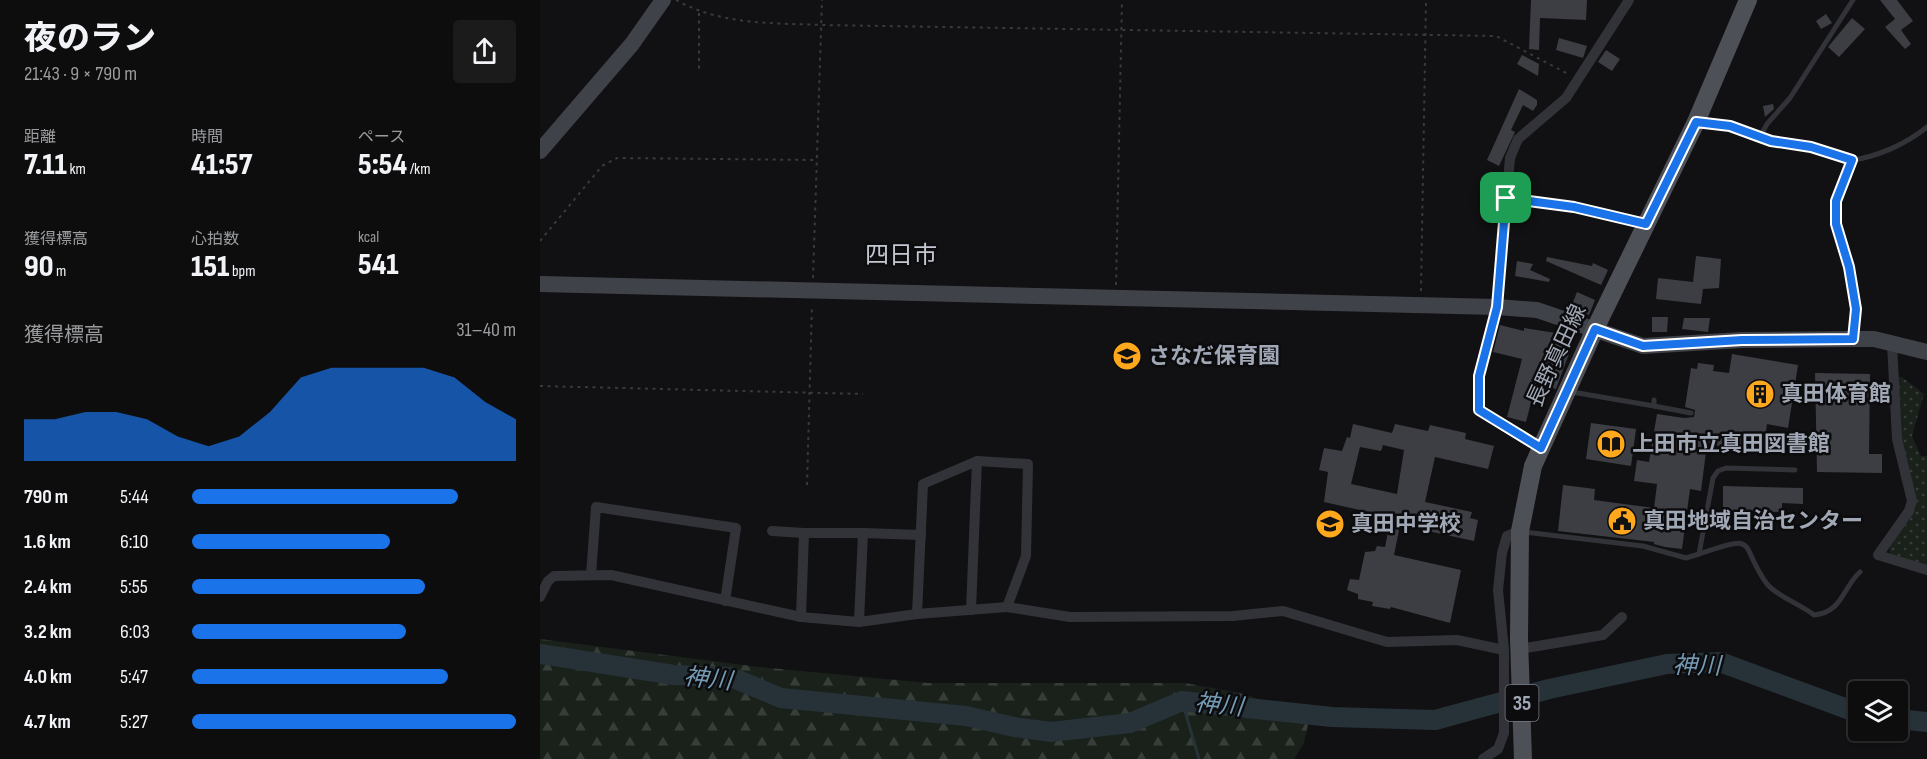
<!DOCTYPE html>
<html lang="ja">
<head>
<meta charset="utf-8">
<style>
	body { margin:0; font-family:"Sofia Sans Condensed","Noto Sans JP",sans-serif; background:#1b1b1c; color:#f1f3f6; height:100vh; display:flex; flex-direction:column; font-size:22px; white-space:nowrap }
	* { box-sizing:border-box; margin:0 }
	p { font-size:20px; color:#9a9c9e }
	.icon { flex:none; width:33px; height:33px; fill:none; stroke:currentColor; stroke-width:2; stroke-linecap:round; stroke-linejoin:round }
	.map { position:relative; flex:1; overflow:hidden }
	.panel { display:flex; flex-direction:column; background:#0d0d0e; width:540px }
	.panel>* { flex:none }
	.fabs { position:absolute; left:1308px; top:681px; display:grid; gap:12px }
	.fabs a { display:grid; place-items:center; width:60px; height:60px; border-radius:6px; background:#0d0d0e; box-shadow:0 2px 4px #0004,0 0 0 2px #2d2d2e; font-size:30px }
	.pin { position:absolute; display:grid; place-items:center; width:51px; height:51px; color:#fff; margin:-26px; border-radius:12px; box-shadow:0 3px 9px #0006 }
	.round { display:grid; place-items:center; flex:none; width:63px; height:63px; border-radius:6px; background:#1b1b1c }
	.overview { display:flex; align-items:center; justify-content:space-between; height:102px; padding:0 24px }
	h1 { font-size:33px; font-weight:800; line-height:45px }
	.metrics { display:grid; grid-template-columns:repeat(3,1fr); gap:9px; height:102px; padding:6px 24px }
	.metrics div { display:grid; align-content:center }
	.metrics b { font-size:30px; font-weight:800 }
	.metrics small { font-size:16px; font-weight:400 }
	.metrics p { font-size:16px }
	.chart { height:168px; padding:12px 24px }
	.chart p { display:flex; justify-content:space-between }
	.chart svg { width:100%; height:108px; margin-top:6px; fill:#1a73e8; opacity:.7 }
	ul { padding:0 24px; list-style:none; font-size:20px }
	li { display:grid; grid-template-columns:96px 72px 1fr; align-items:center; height:45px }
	li i { height:15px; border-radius:8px; background:#1a73e8 }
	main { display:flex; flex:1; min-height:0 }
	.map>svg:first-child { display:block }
	.forest { fill:url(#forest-firs) }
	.park { fill:url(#park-dots) }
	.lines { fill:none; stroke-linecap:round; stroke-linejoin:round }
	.stream { stroke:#273138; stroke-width:3 }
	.river { stroke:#273138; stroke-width:20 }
	.building { fill:#3d3e43; fill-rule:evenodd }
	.path { stroke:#383a40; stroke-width:2; stroke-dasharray:3 4.5; stroke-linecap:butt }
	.lane { stroke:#323338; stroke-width:5 }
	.street { stroke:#323338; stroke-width:10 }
	.secondary { stroke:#404249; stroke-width:16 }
	.primary { stroke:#4e5058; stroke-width:18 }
	.route-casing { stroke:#fff; stroke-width:12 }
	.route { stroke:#1a73e8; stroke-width:8 }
	.labels { text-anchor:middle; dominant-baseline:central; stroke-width:5; stroke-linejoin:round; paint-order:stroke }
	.shield { fill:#0c0c0e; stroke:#747983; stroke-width:1.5 }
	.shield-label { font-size:21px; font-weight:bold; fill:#a1a8b5 }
	.poi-label { font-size:22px; font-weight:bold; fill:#a1a8b5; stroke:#0c0c0e; text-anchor:start }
	.street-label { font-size:22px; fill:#a1a8b5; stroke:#0c0c0e }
	.neighbourhood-label { font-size:24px; fill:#c3c7d1; stroke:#0c0c0e }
	.water-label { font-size:24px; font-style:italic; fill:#749ab4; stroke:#0c0c0e }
</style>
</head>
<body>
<main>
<section class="panel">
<div class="overview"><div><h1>夜のラン</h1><p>21:43 · 9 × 790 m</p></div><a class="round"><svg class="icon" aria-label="share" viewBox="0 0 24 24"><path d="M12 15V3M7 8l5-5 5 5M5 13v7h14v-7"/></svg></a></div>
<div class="metrics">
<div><p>距離</p><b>7.11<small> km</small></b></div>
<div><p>時間</p><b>41:57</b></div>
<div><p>ペース</p><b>5:54<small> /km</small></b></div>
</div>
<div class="metrics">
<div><p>獲得標高</p><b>90<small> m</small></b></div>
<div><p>心拍数</p><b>151<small> bpm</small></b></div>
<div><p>kcal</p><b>541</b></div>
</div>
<div class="chart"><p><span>獲得標高</span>31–40 m</p>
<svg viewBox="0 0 160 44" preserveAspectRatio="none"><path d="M0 44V27L10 27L20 24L30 24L40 27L50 34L60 38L70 34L80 24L90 10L100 6L110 6L120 6L130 6L140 10L150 20L160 27V44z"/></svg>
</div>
<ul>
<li><b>790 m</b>5:44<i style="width:82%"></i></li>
<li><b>1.6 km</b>6:10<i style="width:61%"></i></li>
<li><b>2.4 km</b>5:55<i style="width:72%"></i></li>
<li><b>3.2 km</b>6:03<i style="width:66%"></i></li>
<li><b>4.0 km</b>5:47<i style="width:79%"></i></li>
<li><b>4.7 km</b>5:27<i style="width:100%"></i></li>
</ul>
</section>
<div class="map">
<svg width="1387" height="759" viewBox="0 0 1387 759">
	<defs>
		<pattern id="forest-firs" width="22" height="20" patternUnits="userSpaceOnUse" patternTransform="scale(1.5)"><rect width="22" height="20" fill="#19211a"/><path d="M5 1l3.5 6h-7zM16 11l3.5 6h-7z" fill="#373e39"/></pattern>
		<pattern id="park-dots" width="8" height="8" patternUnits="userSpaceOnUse" patternTransform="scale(1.5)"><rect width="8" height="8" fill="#19211a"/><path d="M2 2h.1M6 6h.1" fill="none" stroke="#373e39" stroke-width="1.8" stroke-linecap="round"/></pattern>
	</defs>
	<rect width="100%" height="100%" fill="#111113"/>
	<path class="forest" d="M0,639L219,667L388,683H645L705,694L756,715L768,725L764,743L754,759H0Z"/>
	<path class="park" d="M1356,377H1362L1384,394L1372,436L1381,456H1387V566L1351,554L1349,550L1352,541L1370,519L1376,507L1361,437Z"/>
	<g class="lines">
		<path class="stream" d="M642,701L659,759"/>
		<g class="river">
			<path d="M0,654L134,675L191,677L241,698L426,716L474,727L511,732L590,723L642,701L792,717L895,720L1009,689L1127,664L1180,662L1318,713"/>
			<path d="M1358,719L1387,722"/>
		</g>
	</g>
	<g class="building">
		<path d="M991,0H1047L1046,20L1000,18L999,50L989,49Z"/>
		<path d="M1340,0H1357L1373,21L1361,30L1371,44L1365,49L1345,27L1355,19Z"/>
		<path d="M1286,14L1292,23L1281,29L1276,21Z"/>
		<path d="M1312,18L1325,29L1299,57L1288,47Z"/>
		<path d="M1019,38L1047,46L1043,58L1016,50Z"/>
		<path d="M1066,50L1080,59L1072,71L1058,62Z"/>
		<path d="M982,55L999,64L998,76L977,64Z"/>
		<path d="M979,89L997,100V105L993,111L983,105L971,130L975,132L959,166L947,160Z"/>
		<path d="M1233,104L1234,109L1225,117L1223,106Z"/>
		<path d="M1156,256L1181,259L1179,288L1163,289L1161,304L1116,299L1118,278L1153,282Z"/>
		<path d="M1007,257L1052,266L1053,263L1068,270L1061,285L1006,261Z"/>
		<path d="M977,261L993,264L990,270L1010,279L1009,282L975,276Z"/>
		<path d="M1037,292L1055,300L1049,315L1031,307Z"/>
		<path d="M1112,317H1128L1127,332H1112Z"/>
		<path d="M1144,318H1170L1168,332L1142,329Z"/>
		<path d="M960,325L984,331V328L1016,333L1014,340L1033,343L1016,389L996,383L986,422L967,417L982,359L953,352Z"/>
		<path d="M1192,354L1258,365L1248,428L1227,424L1224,447L1205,444L1204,450L1167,444L1161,491L1150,489L1142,549L1125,547L1114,544V542L1018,531L1023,485L1055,489L1054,500L1114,508L1117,484L1094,481L1097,460L1109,462L1117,414L1144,418L1154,417L1155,410L1145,407L1151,368L1157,369L1158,363L1174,365L1173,371L1189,373Z"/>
		<path d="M1275,373L1330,374L1329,454H1342V473L1277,472Z"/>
		<path d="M1051,423L1096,429L1091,466L1046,459Z"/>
		<path d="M813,424L852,433L855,424L888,431L890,425L926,433L925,439L954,446L948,469L895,457L885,502L932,512L930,518L938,520L934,541L860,525L854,555L921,570L910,623L851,607L850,609L832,606L833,602L818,599V594L807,590L810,579L819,580L825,552L835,551L837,546L845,547L851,517L784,502L788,472L779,470L784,448L802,451L807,437L810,438ZM843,445L864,450L857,494L811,484L820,447L841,451Z"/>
		<path d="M1183,486L1263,488V504L1242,503V512L1183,511Z"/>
	</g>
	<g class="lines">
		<g class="path">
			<path d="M136,0C181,25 231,23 282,25L956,36L1028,74"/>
			<path d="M159,13V72"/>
			<path d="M0,241L62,166L77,158L277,160"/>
			<path d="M273,278L282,0"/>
			<path d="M576,285L582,0"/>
			<path d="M881,291L886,0"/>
			<path d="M0,386L323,394"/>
			<path d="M267,485L272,305"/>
		</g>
		<g class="lane">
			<path d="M1220,137L1227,124L1250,98L1313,0"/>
			<path d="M1313,160C1339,156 1366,144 1387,127"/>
			<path d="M967,198L1034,207L1102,224"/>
			<path d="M1032,392L1114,406V400"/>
			<path d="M1114,406L1151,413"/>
			<path d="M1255,470L1186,468L1178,471L1173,478L1159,554C1221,532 1198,544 1227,584C1235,595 1262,605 1274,615C1302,613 1303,587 1320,572"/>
			<path d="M984,532L1103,546L1146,558L1159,554"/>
		</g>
		<g class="street">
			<path d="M1156,122L1190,126L1231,141L1271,147L1312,160L1296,201V224L1309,267L1316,309L1313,339"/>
			<path d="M1352,344L1357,439L1372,501L1369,511L1338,555L1387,570"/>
			<path d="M1001,448L939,409V376L957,307L970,158L978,139L1026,98L1089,0"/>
			<path d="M232,531L264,533"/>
			<path d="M323,533L381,535"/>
			<path d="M51,575L56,507L196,528L185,601"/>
			<path d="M0,597L8,581L14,576L71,575L261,617L319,622L377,614L467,607L530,617L693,616L743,611L847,642L917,640L964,650"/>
			<path d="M431,610L437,461"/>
			<path d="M377,614L383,484L437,461L488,464L486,556L467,607"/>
			<path d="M261,617L264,533H323L319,622"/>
			<path d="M986,648L1063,635L1082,617"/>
			<path d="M943,759L958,749L964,733V650L958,590L962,553L967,536L980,531"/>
		</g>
		<g class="secondary">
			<path d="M0,151L92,44L123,0"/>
			<path d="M0,284L957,307L997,310L1103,346L1202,340L1313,339H1334L1387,352"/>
		</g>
		<path class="primary" d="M983,759L979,639L980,531L993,466L1055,329L1156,122L1208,0"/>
	</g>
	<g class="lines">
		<g class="route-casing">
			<path id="route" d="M1156,122L1190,126L1231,141L1271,147L1312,160L1296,201V224L1309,267L1316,309L1313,339L1202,340L1103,346L1055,329L1001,448L939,410V376L957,307L966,198L1034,207L1106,224Z"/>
		</g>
		<use href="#route" class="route"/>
	</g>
	<defs>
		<g id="school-disc" transform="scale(1.5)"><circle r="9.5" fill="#ffa81d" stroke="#0c0c0e"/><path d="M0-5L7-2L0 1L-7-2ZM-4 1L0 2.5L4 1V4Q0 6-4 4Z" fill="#111"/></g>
		<g id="building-disc" transform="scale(1.5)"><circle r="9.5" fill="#ffa81d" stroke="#0c0c0e"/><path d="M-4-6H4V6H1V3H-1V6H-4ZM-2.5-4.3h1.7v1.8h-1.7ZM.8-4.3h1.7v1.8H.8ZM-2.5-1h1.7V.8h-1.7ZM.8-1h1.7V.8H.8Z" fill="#111"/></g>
		<g id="library-disc" transform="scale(1.5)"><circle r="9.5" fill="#ffa81d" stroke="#0c0c0e"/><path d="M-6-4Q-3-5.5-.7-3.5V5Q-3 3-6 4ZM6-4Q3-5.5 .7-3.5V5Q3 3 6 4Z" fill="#111"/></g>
		<g id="civic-disc" transform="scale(1.5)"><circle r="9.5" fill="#ffa81d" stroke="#0c0c0e"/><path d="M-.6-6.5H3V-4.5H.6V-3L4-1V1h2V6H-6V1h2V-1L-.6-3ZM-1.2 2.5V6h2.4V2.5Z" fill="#111"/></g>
	</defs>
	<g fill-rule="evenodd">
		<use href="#school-disc" x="587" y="356"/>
		<use href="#building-disc" x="1220" y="394"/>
		<use href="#library-disc" x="1071" y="444"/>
		<use href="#civic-disc" x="1082" y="521"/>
		<use href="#school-disc" x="790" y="524"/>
	</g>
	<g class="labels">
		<rect class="shield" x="965.5" y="685" width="33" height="36" rx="4.5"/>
		<g class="shield-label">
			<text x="982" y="703">35</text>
		</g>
		<g class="poi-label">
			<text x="608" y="356">さなだ保育園</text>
			<text x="1241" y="394">真田体育館</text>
			<text x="1092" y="444">上田市立真田図書館</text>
			<text x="1103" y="521">真田地域自治センター</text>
			<text x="811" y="524">真田中学校</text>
		</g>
		<g class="street-label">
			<text transform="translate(1017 356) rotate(-65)">長野真田線</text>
		</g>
		<g class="neighbourhood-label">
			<text x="361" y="255">四日市</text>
		</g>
		<g class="water-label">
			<text transform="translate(1157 666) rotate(1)">神川</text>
			<text transform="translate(168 679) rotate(6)">神川</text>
			<text transform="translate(679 705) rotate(6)">神川</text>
		</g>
	</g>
</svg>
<div class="fabs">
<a><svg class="icon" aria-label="layers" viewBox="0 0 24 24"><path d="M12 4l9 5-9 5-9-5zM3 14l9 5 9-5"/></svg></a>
</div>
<div class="pin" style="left:966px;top:198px;background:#1e9e55"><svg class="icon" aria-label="arrive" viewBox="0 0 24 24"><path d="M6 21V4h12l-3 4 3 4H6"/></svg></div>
</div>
</main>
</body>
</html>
